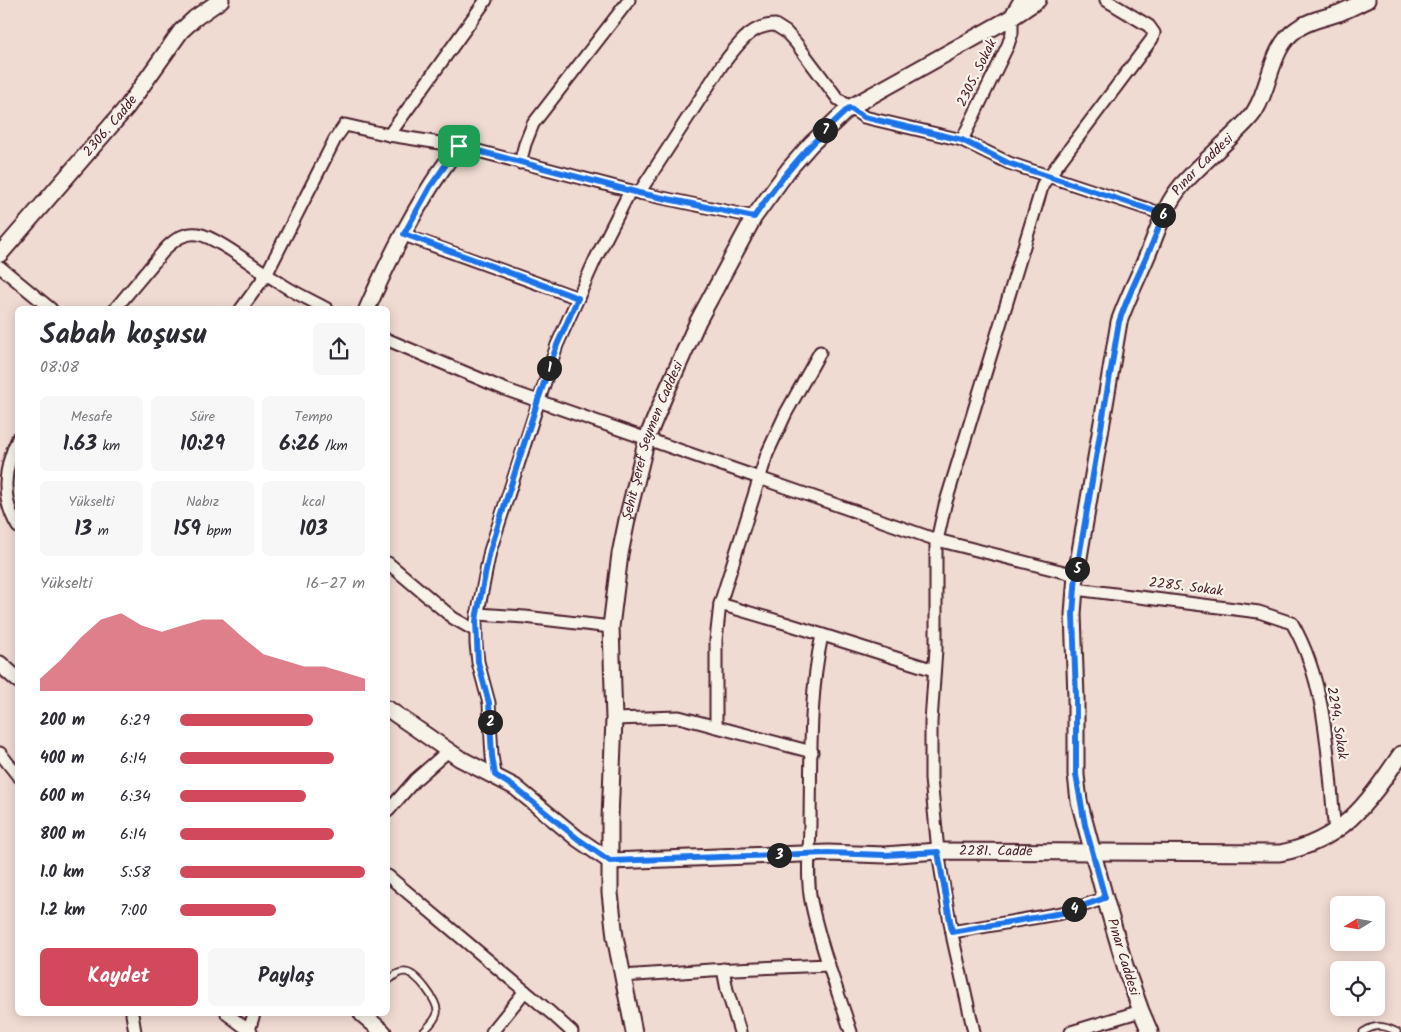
<!DOCTYPE html>
<html lang="tr">
<head>
<meta charset="utf-8">
<style>
	body { margin:0; font-family:Kalam,sans-serif; background:#f7f7f7; color:#2b2b33; height:100vh; display:flex; flex-direction:column; font-size:19px; white-space:nowrap }
	* { box-sizing:border-box; margin:0 }
	p { font-size:16px; color:#7c7c81 }
	.icon { flex:none; width:28px; height:28px; fill:none; stroke:currentColor; stroke-width:2; stroke-linecap:round; stroke-linejoin:round }
	.map { position:relative; flex:1; overflow:hidden }
	.drawer { position:absolute; left:15px; top:306px; width:375px; height:710px; display:flex; flex-direction:column; background:#fff; border-radius:8px; box-shadow:0 2px 12px #0003 }
	.drawer>* { flex:none }
	.needle { width:32px; rotate:259deg }
	.controls { position:absolute; left:1330px; top:896px; display:grid; gap:10px }
	.controls a { display:grid; place-items:center; width:55px; height:55px; border-radius:8px; background:#fff; box-shadow:0 2px 12px #0003; font-size:25px }
	.pin { position:absolute; display:grid; place-items:center; width:42px; height:42px; color:#fff; margin:-21px; border-radius:10px; box-shadow:0 2px 8px #0006 }
	.km { position:absolute; width:25px; height:25px; margin:-12px; border-radius:50%; background:#222; color:#fff; font-size:14px; line-height:25px; text-align:center }
	.round { display:grid; place-items:center; flex:none; width:52px; height:52px; border-radius:8px; background:#f7f7f7 }
	.headline { display:flex; align-items:center; justify-content:space-between; height:85px; padding:0 25px }
	h1 { font-size:28px; font-weight:800; line-height:38px }
	.stats { display:grid; grid-template-columns:repeat(3,1fr); gap:8px; height:85px; padding:5px 25px }
	.stats div { display:grid; align-content:center; border-radius:8px; background:#f7f7f7; text-align:center }
	.stats b { font-size:21px; font-weight:800 }
	.stats small { font-size:14px; font-weight:400 }
	.stats p { font-size:14px }
	.chart { height:140px; padding:10px 25px }
	.chart p { display:flex; justify-content:space-between }
	.chart svg { width:100%; height:90px; margin-top:5px; fill:#d1495b; opacity:.7 }
	.button { display:flex; gap:10px; margin-top:auto; padding:10px 25px }
	.button a { flex:1; height:58px; border-radius:8px; background:#d1495b; color:#fff; font-size:20px; font-weight:800; line-height:58px; text-align:center }
	.button a+a { background:#f7f7f7; color:#2b2b33 }
	ul { padding:0 25px; list-style:none; font-size:16px }
	li { display:grid; grid-template-columns:80px 60px 1fr; align-items:center; height:38px }
	li i { height:12px; border-radius:6px; background:#d1495b }
	.map>svg:first-child { display:block }
	.lines { fill:none; stroke-linecap:round; stroke-linejoin:round }
	.lane-casing { stroke:#4a1f2b; stroke-width:9 }
	.street-casing { stroke:#4a1f2b; stroke-width:15 }
	.secondary-casing { stroke:#4a1f2b; stroke-width:19 }
	.lane { stroke:#f7f3e8; stroke-width:5.5 }
	.street { stroke:#f7f3e8; stroke-width:11 }
	.secondary { stroke:#f7f3e8; stroke-width:15 }
	.route-casing { stroke:#fff; stroke-width:10 }
	.route { stroke:#1a73e8; stroke-width:6 }
	.labels { text-anchor:middle; dominant-baseline:central; stroke-width:4.5; stroke-linejoin:round; paint-order:stroke }
	.street-label { font-size:14px; fill:#4a1f2b; stroke:#f7f3e8 }
</style>
</head>
<body>
<div class="map">
<svg width="1401" height="1032" viewBox="0 0 1401 1032">
	<rect width="100%" height="100%" fill="#f0dbd2"/>
	<filter id="ink" filterUnits="userSpaceOnUse"><feTurbulence type="fractalNoise" baseFrequency=".02" numOctaves="2"/><feDisplacementMap in="SourceGraphic" scale="10" xChannelSelector="R" yChannelSelector="G"/><feConvolveMatrix kernelMatrix="1 2 1 2 8 2 1 2 1" color-interpolation-filters="sRGB"/></filter>
	<g filter="url(#ink)">
		<g class="lines">
			<g class="lane-casing">
				<g id="lane">
					<path d="M388,981C393,977 398,971 405,972C416,972 439,1002 437,1013C436,1020 428,1027 423,1032"/>
					<path d="M1363,1032C1376,1024 1384,1025 1397,1032"/>
				</g>
			</g>
			<g class="street-casing">
				<g id="street">
					<path d="M389,135L486,0"/>
					<path d="M962,140L1008,45L1012,33V17"/>
					<path d="M520,163L525,144L533,124L629,0"/>
					<path d="M639,193L722,65C737,47 749,25 775,25L786,32L796,43L838,99L864,117L962,140L1009,163L1163,214"/>
					<path d="M404,235L578,298"/>
					<path d="M0,267L51,309"/>
					<path d="M115,309L167,247C176,239 185,232 198,234C217,237 261,272 280,283C294,293 311,300 327,309"/>
					<path d="M241,309L266,275L335,139L345,125L389,135L459,146L639,193L754,217"/>
					<path d="M388,340L504,389L937,540L1076,575"/>
					<path d="M18,438C4,468 0,497 18,527"/>
					<path d="M388,563L453,618L476,631"/>
					<path d="M1075,589L1259,612L1292,623C1328,685 1328,763 1335,833"/>
					<path d="M720,604L788,624L934,670"/>
					<path d="M477,614L525,617L611,627"/>
					<path d="M822,635C809,695 811,760 810,821C810,847 806,875 811,901C820,945 837,989 851,1032"/>
					<path d="M614,719L679,717L812,752"/>
					<path d="M716,727V640L720,604L767,454L786,413L820,352"/>
					<path d="M0,753L18,776"/>
					<path d="M495,775L492,756L489,703L478,662L476,644V622L490,551L557,345L595,260L630,191"/>
					<path d="M388,811L415,780L448,751"/>
					<path d="M388,876L551,1013L572,1032"/>
					<path d="M952,932L1062,913L1105,898"/>
					<path d="M723,969L727,990L740,1032"/>
					<path d="M622,976L711,970L829,965"/>
					<path d="M132,1014L135,1032"/>
					<path d="M227,1014L251,1032"/>
					<path d="M249,1030L254,1014"/>
					<path d="M492,1032L525,991"/>
					<path d="M974,1032L953,939L942,877L938,851L931,779V722L936,649V545L945,505L1043,184L1152,39L1154,33L1149,26L1106,0"/>
					<path d="M1071,1032L1141,1011"/>
				</g>
			</g>
			<g class="secondary-casing">
				<g id="secondary">
					<path d="M1014,16L1038,0"/>
					<path id="s1" d="M0,254L127,107L181,31L195,18L221,0"/>
					<path d="M367,309C392,252 421,194 459,146"/>
					<path d="M0,664L18,680"/>
					<path id="s2" d="M388,709L459,758L515,787L578,839L610,861L828,853L885,855L938,851L1280,853C1343,841 1367,804 1401,754"/>
					<path d="M362,1014L383,1032"/>
					<path id="s3" d="M634,1032L615,937L610,893V819L614,719L611,627L620,554L628,515L647,438L664,397L698,321L754,217L789,169L811,144L849,108L1012,17L1022,0"/>
					<path id="s4" d="M1150,1032L1141,1011L1126,969L1105,898L1079,801L1076,775V697L1073,614L1076,575L1119,322C1127,299 1138,278 1147,256C1158,231 1164,206 1182,185C1199,166 1218,150 1236,132C1243,125 1252,117 1256,109C1271,84 1271,46 1297,29C1309,20 1325,18 1339,13C1349,9 1358,4 1367,0"/>
				</g>
			</g>
			<use href="#lane" class="lane"/>
			<use href="#street" class="street"/>
			<use href="#secondary" class="secondary"/>
		</g>
	</g>
	<g class="lines" filter="url(#ink)">
		<g class="route-casing">
			<path id="route" d="M849,108L864,117L962,140L1008,163L1163,214C1152,252 1131,285 1119,322L1076,575L1073,614L1076,697V775L1085,825L1105,898L1062,913L952,932L938,852L885,855L828,853L610,861L578,839L514,787L495,775L492,756L489,703L478,662L476,622L477,614L490,551L538,400L557,345L578,298L404,234L430,187L459,146L639,193L754,217C783,174 812,142 849,108Z"/>
		</g>
		<use href="#route" class="route"/>
	</g>
	<g class="labels">
		<g class="street-label">
			<text transform="translate(977 73) rotate(-64)">2305. Sokak</text>
			<text stroke="none"><textPath href="#s1" startOffset="169">2306. Cadde</textPath></text>
			<text stroke="none"><textPath href="#s4" startOffset="905">Pınar Caddesi</textPath></text>
			<text stroke="none"><textPath href="#s3" startOffset="599">Şehit Şeref Seymen Caddesi</textPath></text>
			<text transform="translate(1186 587) rotate(7)">2285. Sokak</text>
			<text transform="translate(1337 723) rotate(81)">2294. Sokak</text>
			<text stroke="none"><textPath href="#s2" startOffset="656">2281. Cadde</textPath></text>
			<text transform="translate(1123 957) rotate(73)">Pınar Caddesi</text>
		</g>
	</g>
</svg>
<div class="controls">
<a><svg class="needle" viewBox="-14 -14 28 28"><path d="M0-13l5 13h-10z" fill="#e53935"/><path d="M0 13l5-13h-10z" fill="#7c7c81"/></svg></a>
<a><svg class="icon" aria-label="locate" viewBox="0 0 24 24"><circle cx="12" cy="12" r="6"/><path d="M12 2v4M12 18v4M2 12h4M18 12h4"/></svg></a>
</div>
<div class="pin" style="left:459px;top:146px;background:#1e9e55"><svg class="icon" aria-label="arrive" viewBox="0 0 24 24"><path d="M6 21V4h12l-3 4 3 4H6"/></svg></div>
<b class="km" style="left:549px;top:368px">1</b>
<b class="km" style="left:490px;top:722px">2</b>
<b class="km" style="left:779px;top:855px">3</b>
<b class="km" style="left:1074px;top:909px">4</b>
<b class="km" style="left:1077px;top:569px">5</b>
<b class="km" style="left:1163px;top:215px">6</b>
<b class="km" style="left:825px;top:130px">7</b>
<section class="drawer">
<div class="headline"><div><h1>Sabah koşusu</h1><p>08:08</p></div><a class="round"><svg class="icon" aria-label="share" viewBox="0 0 24 24"><path d="M12 15V3M7 8l5-5 5 5M5 13v7h14v-7"/></svg></a></div>
<div class="stats">
<div><p>Mesafe</p><b>1.63<small> km</small></b></div>
<div><p>Süre</p><b>10:29</b></div>
<div><p>Tempo</p><b>6:26<small> /km</small></b></div>
</div>
<div class="stats">
<div><p>Yükselti</p><b>13<small> m</small></b></div>
<div><p>Nabız</p><b>159<small> bpm</small></b></div>
<div><p>kcal</p><b>103</b></div>
</div>
<div class="chart"><p><span>Yükselti</span>16–27 m</p>
<svg viewBox="0 0 160 44" preserveAspectRatio="none"><path d="M0 44V38L10 29L20 18L30 9L40 6L50 12L60 15L70 12L80 9L90 9L100 18L110 26L120 29L130 32L140 32L150 35L160 38V44z"/></svg>
</div>
<ul>
<li><b>200 m</b>6:29<i style="width:72%"></i></li>
<li><b>400 m</b>6:14<i style="width:83%"></i></li>
<li><b>600 m</b>6:34<i style="width:68%"></i></li>
<li><b>800 m</b>6:14<i style="width:83%"></i></li>
<li><b>1.0 km</b>5:58<i style="width:100%"></i></li>
<li><b>1.2 km</b>7:00<i style="width:52%"></i></li>
</ul>
<div class="button"><a>Kaydet</a><a>Paylaş</a></div>
</section>
</div>
</body>
</html>
